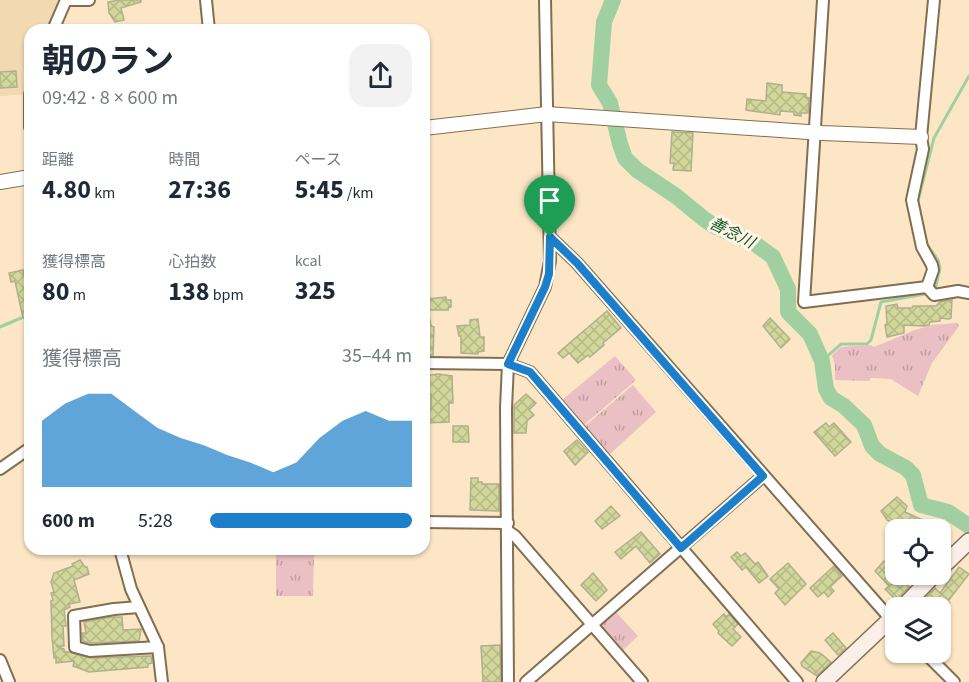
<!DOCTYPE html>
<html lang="ja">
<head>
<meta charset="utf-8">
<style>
	body { margin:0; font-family:"Source Sans 3","Noto Sans JP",sans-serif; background:#f2f2f3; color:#1f2937; height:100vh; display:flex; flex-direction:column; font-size:22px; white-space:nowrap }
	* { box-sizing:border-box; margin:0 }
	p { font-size:20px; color:#747a83 }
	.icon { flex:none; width:33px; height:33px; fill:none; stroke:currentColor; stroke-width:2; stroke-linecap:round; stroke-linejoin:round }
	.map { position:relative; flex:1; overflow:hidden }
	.side { position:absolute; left:24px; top:24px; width:406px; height:531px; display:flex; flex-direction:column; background:#fff; border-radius:18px; box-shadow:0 2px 4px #0004 }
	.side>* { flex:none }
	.buttons { position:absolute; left:885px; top:519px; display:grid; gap:12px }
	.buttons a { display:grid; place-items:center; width:66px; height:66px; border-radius:12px; background:#fff; box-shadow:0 2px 4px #0004; font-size:30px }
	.pin { position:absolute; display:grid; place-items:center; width:51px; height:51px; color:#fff; margin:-62px -26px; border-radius:50% 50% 50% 0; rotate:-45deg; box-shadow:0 0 6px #0007 }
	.pin .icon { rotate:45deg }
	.round { display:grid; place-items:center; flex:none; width:63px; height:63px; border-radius:18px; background:#f2f2f3 }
	.head { display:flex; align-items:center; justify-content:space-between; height:102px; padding:0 18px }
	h1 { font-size:33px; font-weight:700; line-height:45px }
	.figures { display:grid; grid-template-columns:repeat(3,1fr); gap:9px; height:102px; padding:6px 18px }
	.figures div { display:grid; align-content:center }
	.figures b { font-size:26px; font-weight:700 }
	.figures small { font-size:16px; font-weight:400 }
	.figures p { font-size:16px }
	.chart { height:168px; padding:12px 18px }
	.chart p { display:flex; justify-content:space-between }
	.chart svg { width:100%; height:108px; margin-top:6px; fill:#1d7fca; opacity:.7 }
	ul { padding:0 18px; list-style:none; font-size:20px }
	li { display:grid; grid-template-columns:96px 72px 1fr; align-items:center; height:45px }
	li i { height:15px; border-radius:8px; background:#1d7fca }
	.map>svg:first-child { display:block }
	.built { fill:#f3d9b2 }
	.grass { fill:url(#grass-tufts) }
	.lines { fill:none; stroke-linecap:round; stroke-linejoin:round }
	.stream { stroke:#a0d0a2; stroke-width:3 }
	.river { stroke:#a0d0a2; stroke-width:16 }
	.building { fill:url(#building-cross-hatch); stroke:#aeb18d; stroke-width:1.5 }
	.minor-casing { stroke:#826f52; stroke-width:14 }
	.tertiary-casing { stroke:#826f52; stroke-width:16 }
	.secondary-casing { stroke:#826f52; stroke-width:18 }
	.minor { stroke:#fff; stroke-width:10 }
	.tertiary { stroke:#fff; stroke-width:14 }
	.secondary { stroke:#fbefe9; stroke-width:15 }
	.route-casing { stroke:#fff; stroke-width:12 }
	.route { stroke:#1d7fca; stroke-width:8 }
	.labels { text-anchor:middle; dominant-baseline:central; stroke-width:6; stroke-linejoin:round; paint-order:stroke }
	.water-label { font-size:16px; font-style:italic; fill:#155921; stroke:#fef5e8 }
</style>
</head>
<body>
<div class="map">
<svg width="969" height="682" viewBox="0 0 969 682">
	<defs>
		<pattern id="grass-tufts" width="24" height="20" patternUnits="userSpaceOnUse" patternTransform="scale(1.5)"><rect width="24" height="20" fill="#ebc0c5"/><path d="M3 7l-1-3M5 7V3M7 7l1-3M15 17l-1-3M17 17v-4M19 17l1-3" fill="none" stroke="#c09da0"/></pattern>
		<pattern id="building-cross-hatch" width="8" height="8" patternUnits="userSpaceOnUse" patternTransform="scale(1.5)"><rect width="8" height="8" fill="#d2d79a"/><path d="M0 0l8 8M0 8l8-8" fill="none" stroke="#b5b985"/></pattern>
	</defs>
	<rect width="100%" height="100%" fill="#fce6c5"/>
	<path class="built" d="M0,0H60L47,30H30V68L26,94L0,96Z"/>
	<g class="grass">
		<path d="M957,323L959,326L932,363L918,396L891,379L871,378L869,381L835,380V366L832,355L841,347L871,345L874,347L915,330L932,325Z"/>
		<path d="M615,356L636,380L584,425L562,400Z"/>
		<path d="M633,385L656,412L610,454L585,426Z"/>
		<path d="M276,552H314L313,596H276Z"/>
		<path d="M614,610L638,636L621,652L598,627Z"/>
	</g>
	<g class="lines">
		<g class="stream">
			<path d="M0,327L21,318"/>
			<path d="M822,361L841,344H867L871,340L881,302L925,294L936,286L940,268L938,260L926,243L918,201L934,138L969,76"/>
		</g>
		<path class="river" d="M613,0L604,22L599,85L610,103L620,144L625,158L637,170L676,196L704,219L716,227L754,243L773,257L788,289V312L810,334L822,361L826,389L831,398L844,406L864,425L872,446L880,454L906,468L913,475L921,505L948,512L969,526"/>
	</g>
	<g class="building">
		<path d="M119,0H141V2L121,8L124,20L115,22L109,13L108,2Z"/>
		<path d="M16,71L17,87L0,88V72Z"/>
		<path d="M767,83L782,85V92L806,94V97L809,98L808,113H801V116L794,115V112L780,111V115L746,110L747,99L766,101Z"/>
		<path d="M672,132L693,133L691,171L673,170L674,163H670Z"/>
		<path d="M23,270L30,303V316L23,318L15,281L11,282L9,273Z"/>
		<path d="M446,297V300H451V307H449L448,310H426L427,299Z"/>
		<path d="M952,300L951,318L949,319L940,318V321L930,322L929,325L924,326L904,325V333L887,337L885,325L887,324L886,306L897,304L898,308H912L913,306H936L940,302Z"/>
		<path d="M428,310L431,326L434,327L433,355H424V311Z"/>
		<path d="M607,311L621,328L603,343L604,345L590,357L588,355L578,363L569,353L563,358L558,353Z"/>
		<path d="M770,318L790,339L781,348L763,326Z"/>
		<path d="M478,319L480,337H484V351L478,352V354L461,353V336H459L457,326L470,325V320Z"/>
		<path d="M438,374L452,376L453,403H449V422L424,423V414H429L431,409V394H424V376Z"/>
		<path d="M526,394L536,403L529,410L534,415L527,421L526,433H514V405Z"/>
		<path d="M826,423L829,427L834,423L851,442L835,456L814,432Z"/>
		<path d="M453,426H468L469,442H453Z"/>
		<path d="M577,440L588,452L575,465L564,451Z"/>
		<path d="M471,478H478V482H482V484H499V511L470,510Z"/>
		<path d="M897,497L907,506L905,512L925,521L916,530H904L887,520L881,511Z"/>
		<path d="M611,506L620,516L602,529L595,521Z"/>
		<path d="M641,532L660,554L650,563L636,546L621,559L615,552Z"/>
		<path d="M737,552L741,556L745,553L755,564L758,562L768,576L759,583L746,567L742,570L731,557Z"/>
		<path d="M80,560L85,567H87L89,574L74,580L80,602L69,604L70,607L64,610L66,626H63L64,646H56L64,649L65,652H69L90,658L151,656L152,663L148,664V667L89,672L73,666L74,661L56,663V657L54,658L52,638L51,601L53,600L51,593L54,592L51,582L54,573L73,566L72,564Z"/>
		<path d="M884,561L890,565L896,571V574L909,587L896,600L885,589L889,586L875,571Z"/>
		<path d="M788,563L806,584L785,605L775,593L779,589L770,579Z"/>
		<path d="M834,566L842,576L830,587L834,591L828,597L824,592L818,597L810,588Z"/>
		<path d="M959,567L969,574L948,601L950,603L940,613V608L916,607L935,588L940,593Z"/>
		<path d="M593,573L607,590L596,601L581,585Z"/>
		<path d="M724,614L726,617L729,614L738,624L733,629L741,637L732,646L718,633L719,631L713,624Z"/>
		<path d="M111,617H122L123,630L141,629L139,641L91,643L83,641L82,633H86L84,622Z"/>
		<path d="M833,633L846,648L838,655L825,640Z"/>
		<path d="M500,645L501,682H483L481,646Z"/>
		<path d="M811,651L820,653L831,662L817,676L802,666L801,663Z"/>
	</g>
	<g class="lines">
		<g class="minor-casing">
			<g id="minor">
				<path d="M66,0H89"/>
				<path d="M206,0L209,30"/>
				<path d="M823,0L804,302L927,287L934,295L958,291L969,293"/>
				<path d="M53,30L66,0"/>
				<path d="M30,94V127"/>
				<path d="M550,237L577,263L895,624"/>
				<path d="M927,287L933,270L932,265L922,247L912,200L923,149L921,137L934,0"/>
				<path d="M424,363L508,364L530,372L797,682"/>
				<path d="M0,469L30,448"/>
				<path d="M424,522L508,523"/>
				<path d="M509,532L515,536L642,682"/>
				<path d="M120,549L131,589L158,647L162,682"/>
				<path d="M139,607L114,609L74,616L75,647L90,651L158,647"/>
				<path d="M924,652L954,682"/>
				<path d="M0,660L9,682"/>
				<path d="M508,682L506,408L508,364L545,287L550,261L545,0"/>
				<path d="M526,682L763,476"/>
			</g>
		</g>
		<g class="tertiary-casing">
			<g id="tertiary">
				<path d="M424,128L547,114L822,133L921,137"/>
				<path d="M0,182L30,177"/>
			</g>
		</g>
		<g class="secondary-casing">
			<g id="secondary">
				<path d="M940,569L969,541"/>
				<path d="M902,608L935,574"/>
				<path d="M824,682L896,614"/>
			</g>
		</g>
		<use href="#minor" class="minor"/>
		<use href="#tertiary" class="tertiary"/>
		<use href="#secondary" class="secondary"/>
	</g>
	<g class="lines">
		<g class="route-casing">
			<path id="route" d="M550,237L577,263L763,476L681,548L530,372L508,364L545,287L549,274Z"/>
		</g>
		<use href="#route" class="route"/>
	</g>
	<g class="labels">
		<g class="water-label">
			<text transform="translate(732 233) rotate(27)">善念川</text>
		</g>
	</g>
</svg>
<div class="buttons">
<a><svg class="icon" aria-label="locate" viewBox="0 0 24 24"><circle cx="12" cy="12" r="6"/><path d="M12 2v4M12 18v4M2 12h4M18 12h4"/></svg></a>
<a><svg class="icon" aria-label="layers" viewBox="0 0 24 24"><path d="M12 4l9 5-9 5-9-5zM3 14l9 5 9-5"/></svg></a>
</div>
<div class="pin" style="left:550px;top:237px;background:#1e9e55"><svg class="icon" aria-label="arrive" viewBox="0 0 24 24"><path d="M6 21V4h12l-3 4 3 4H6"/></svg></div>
<section class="side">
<div class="head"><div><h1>朝のラン</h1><p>09:42 · 8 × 600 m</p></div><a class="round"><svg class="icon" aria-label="share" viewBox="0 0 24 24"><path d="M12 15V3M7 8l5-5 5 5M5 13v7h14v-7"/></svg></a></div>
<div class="figures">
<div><p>距離</p><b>4.80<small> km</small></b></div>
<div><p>時間</p><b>27:36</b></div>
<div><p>ペース</p><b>5:45<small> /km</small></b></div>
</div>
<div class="figures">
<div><p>獲得標高</p><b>80<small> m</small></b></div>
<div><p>心拍数</p><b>138<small> bpm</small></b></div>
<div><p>kcal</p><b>325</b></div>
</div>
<div class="chart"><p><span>獲得標高</span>35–44 m</p>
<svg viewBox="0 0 160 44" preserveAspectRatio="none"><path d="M0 44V17L10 10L20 6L30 6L40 13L50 20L60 24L70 27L80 31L90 34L100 38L110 34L120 24L130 17L140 13L150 17L160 17V44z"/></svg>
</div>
<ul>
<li><b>600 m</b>5:28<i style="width:100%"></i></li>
</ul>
</section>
</div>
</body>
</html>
